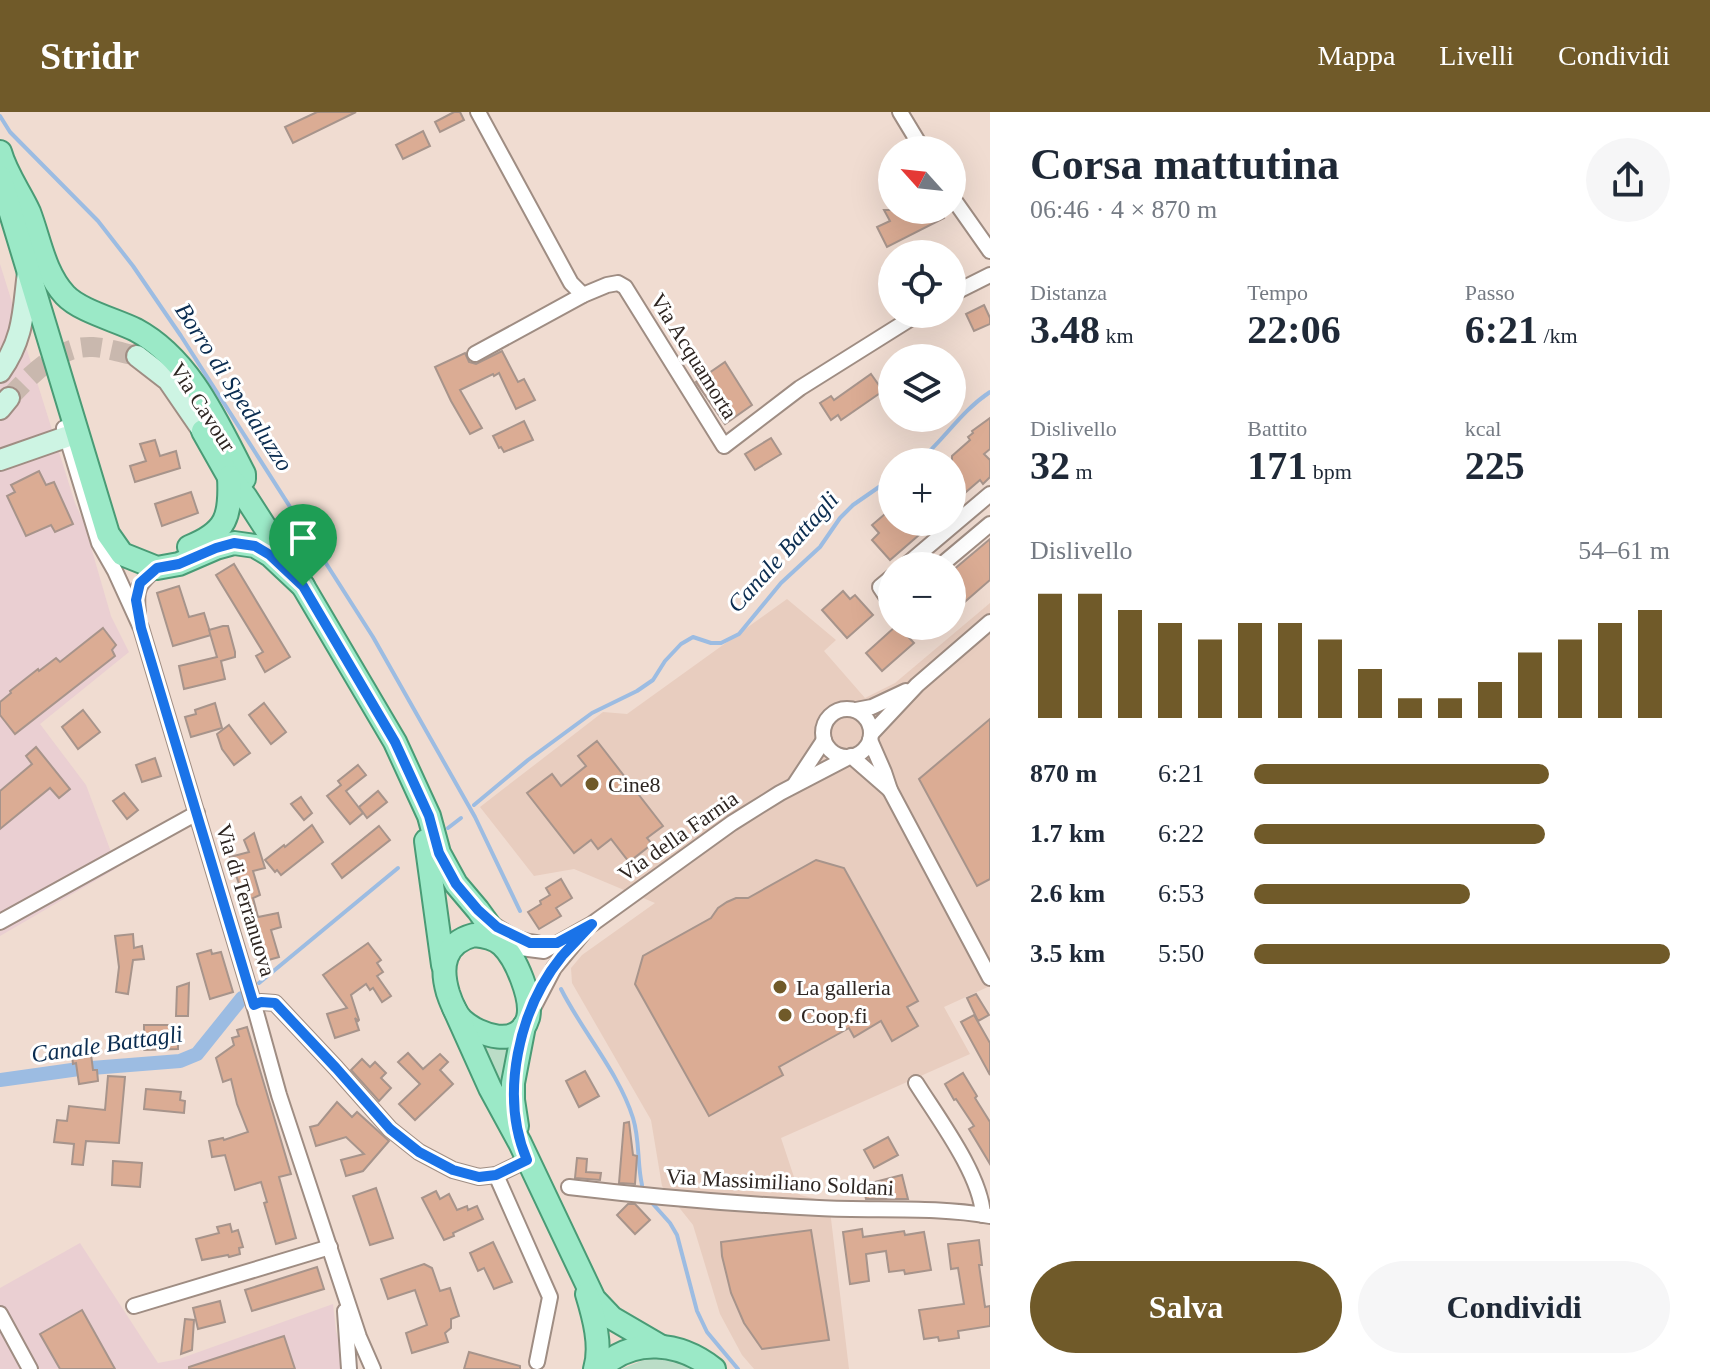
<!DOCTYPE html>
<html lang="it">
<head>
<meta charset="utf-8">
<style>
	body { margin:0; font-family:Georgia,serif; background:#f6f6f7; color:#1f2937; height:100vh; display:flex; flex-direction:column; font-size:30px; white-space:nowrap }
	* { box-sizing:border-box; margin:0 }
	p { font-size:26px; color:#747a83 }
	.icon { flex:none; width:44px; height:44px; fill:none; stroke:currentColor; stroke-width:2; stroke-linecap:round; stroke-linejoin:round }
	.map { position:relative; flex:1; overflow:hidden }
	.details { display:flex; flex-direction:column; background:#fff; width:720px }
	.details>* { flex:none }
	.needle { width:52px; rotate:297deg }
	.buttons { position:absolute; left:878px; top:24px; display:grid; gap:16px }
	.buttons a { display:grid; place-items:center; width:88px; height:88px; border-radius:50%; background:#fff; box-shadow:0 8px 32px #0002; font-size:40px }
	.pin { position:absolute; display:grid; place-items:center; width:68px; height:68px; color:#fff; margin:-82px -34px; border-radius:50% 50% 50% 0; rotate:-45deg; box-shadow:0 0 8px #0007 }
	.pin .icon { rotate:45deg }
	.round { display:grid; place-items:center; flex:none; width:84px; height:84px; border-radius:42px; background:#f6f6f7 }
	.overview { display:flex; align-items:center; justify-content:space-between; height:136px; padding:0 40px }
	h1 { font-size:44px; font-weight:700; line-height:60px }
	.metrics { display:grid; grid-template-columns:repeat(3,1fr); gap:12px; height:136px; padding:8px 40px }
	.metrics div { display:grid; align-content:center }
	.metrics b { font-size:40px; font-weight:700 }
	.metrics small { font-size:22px; font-weight:400 }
	.metrics p { font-size:22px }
	.chart { height:224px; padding:16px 40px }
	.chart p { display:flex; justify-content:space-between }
	.chart svg { width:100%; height:144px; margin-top:8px; stroke:#705a29; stroke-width:6 }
	.primary-button { display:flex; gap:16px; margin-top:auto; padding:16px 40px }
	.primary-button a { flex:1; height:92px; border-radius:48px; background:#705a29; color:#fff; font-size:32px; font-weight:700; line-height:92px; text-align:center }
	.primary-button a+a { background:#f6f6f7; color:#1f2937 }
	ul { padding:0 40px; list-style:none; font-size:26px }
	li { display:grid; grid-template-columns:128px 96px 1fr; align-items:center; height:60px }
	li i { height:20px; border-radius:10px; background:#705a29 }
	header { display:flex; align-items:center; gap:48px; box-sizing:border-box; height:112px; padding:0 40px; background:#705a29; color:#fff }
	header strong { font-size:38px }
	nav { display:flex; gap:44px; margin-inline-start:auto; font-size:28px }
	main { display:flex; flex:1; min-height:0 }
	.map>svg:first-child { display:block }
	.built { fill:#e8cdbf }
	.industrial { fill:#eacfd2 }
	.green { fill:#bbddc7 }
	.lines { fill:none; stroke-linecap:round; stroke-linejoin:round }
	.stream { stroke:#9cbce2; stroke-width:4 }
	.canal { stroke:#9cbce2; stroke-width:14 }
	.building { fill:#dbac94; stroke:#a7948b; stroke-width:2 }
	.secondary-tunnel { stroke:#c9b8ae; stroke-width:20; stroke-dasharray:20 10; stroke-linecap:butt }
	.street-casing { stroke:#9f8d83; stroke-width:18 }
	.secondary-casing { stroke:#9f8d83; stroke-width:24 }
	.primary-casing { stroke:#499b75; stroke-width:26 }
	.street { stroke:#fff; stroke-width:14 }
	.secondary { stroke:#cdf4e3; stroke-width:20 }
	.primary { stroke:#9be9c7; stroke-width:22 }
	.route-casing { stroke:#fff; stroke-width:16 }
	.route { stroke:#1a73e8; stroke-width:10 }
	.poi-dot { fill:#705a29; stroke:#fff; stroke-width:3 }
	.labels { text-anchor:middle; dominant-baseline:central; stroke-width:6; stroke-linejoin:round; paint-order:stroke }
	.street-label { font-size:22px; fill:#2e2622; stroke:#fff }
	.poi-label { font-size:22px; fill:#2e2622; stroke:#fff; text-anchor:start }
	.water-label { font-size:24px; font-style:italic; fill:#0a2c50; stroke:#fff }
</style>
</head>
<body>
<header>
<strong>Stridr</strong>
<nav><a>Mappa</a><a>Livelli</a><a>Condividi</a></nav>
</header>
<main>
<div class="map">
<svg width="990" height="1257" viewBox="0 0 990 1257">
	<rect width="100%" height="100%" fill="#f0dcd1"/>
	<path class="built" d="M787,487L836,528L824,539L865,586L895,571L990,491V874L944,895L970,942L781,1026L800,1083L829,1090L849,1257H754L742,1243L720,1202L693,1113L662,1074L651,1008L572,871L571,856L582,843L655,791L574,757L534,764L480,695L603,600L627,602Z"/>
	<g class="industrial">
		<path d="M0,152L75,391L84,411L111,504L129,540L40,612L86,673L117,756L0,824Z"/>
		<path d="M80,1131L158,1251L179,1247L333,1192L336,1219L344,1246V1257H0V1176Z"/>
	</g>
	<g class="green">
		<path d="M481,930L510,932L504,957L503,973L498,971Z"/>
		<path d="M662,1245L686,1251L696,1257H621L649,1246Z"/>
	</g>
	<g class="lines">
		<g class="stream">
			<path d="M0,4L10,20L98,109L133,154L181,224L373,525L475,705L520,799"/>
			<path d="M918,350C944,328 961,299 990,280"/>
			<path d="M474,693L528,648L592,601L637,579L653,568L665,549L681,532L693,525L711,531H721L739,522L781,471L820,435L840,406L853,393L892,366"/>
			<path d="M448,716L461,706"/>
			<path d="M259,871L398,756"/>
			<path d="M561,877C582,919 619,961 633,1006C640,1028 637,1052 642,1073"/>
			<path d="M653,1092L670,1111L677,1123L697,1199L707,1220L738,1257"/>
		</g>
		<path class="canal" d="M0,968L79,957L180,949L197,942L242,886"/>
	</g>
	<g class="building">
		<path d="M317,0H356L293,31L285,15Z"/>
		<path d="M454,0H460L464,8L440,20L435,10Z"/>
		<path d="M423,19L430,34L403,47L396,33Z"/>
		<path d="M884,98H940L944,106L887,135L877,115L890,109Z"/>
		<path d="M984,193L990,206V212L974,219L966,202Z"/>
		<path d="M502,239L518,270L524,267L535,288L516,297L499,261L494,264L493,262L460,278L482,316L470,322L451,289L435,255L465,241L469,250L476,252Z"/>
		<path d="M725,250L752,293L725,312L696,270Z"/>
		<path d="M871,262L883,279L841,308L838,303L831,308L820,291L831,284L834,288Z"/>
		<path d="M990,306V337L984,342L990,348V365L983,372L980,368L952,392V344L970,328L968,325L973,321L972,319Z"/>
		<path d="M524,309L533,328L504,340L501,335L499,336L493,324Z"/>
		<path d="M771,326L781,342L755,358L745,342Z"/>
		<path d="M155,328L160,344L176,339L180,356L135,370L130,354L146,349L140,332Z"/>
		<path d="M39,359L46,373L54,370L73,412L55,420L51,413L26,424L7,384L15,380L11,373Z"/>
		<path d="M191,380L198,401L162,414L155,392Z"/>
		<path d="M892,396V410H934L890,448L872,428L879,421L872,413Z"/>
		<path d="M990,427V468L960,494L952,484V459Z"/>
		<path d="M234,452L290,545L265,560L256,544L263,540L216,463Z"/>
		<path d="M179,474L189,505L204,501L211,523L173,534L157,481Z"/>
		<path d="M843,479L850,487L855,483L873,503L847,526L822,498Z"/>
		<path d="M223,514H228L235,540V545L221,549L225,567L184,577L179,554L217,545L209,518Z"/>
		<path d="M896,514H898L914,531L882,559L866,541Z"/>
		<path d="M103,516L116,533L112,538L115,544L15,622L0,603V590L11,581L10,579L38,557L39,559L56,546L60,550Z"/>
		<path d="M215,591L222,616L191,625L185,605L196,602L195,598Z"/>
		<path d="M264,591L286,620L271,632L249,603Z"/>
		<path d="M83,598L100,620L78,637L62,615Z"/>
		<path d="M990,607V767L977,774L919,667Z"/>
		<path d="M229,613L250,641L234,653L222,637L217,622Z"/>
		<path d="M597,629L663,714L647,726L652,732L629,750L611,727L598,737L591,728L574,741L527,681L552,662L561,674L586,654L578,644Z"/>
		<path d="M36,635L70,677L59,686L50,676L0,717V679L32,652L26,644Z"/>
		<path d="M155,646L161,664L142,670L136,653Z"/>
		<path d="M358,653L366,663L346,679L363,701L350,712L327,684L341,673L338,669Z"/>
		<path d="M378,679L387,690L367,706L359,695Z"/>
		<path d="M124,681L138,698L127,707L113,689Z"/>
		<path d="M301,685L312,701L304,708L291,692Z"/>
		<path d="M312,713L323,730L281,763L277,758L275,760L265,748L284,733L285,735Z"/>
		<path d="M379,714L390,728L342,766L332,752Z"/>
		<path d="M254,721L265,756L253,759L260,783L253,786L258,805L278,801L281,815L271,818L279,845L258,851L234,774L239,772L230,745L249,740L244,728Z"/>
		<path d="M816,748L844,756L918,889L907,895L918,914L892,929L881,909L854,925L849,916L779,955L783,963L709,1004L635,872L643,844L711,806L718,796L727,790L736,786H748Z"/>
		<path d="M561,767L572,786L556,796L561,804L539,817L528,800L541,792L540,789L550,783L546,776Z"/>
		<path d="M133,822L134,836L142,834L144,847L133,848L128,882L116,880L119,855L115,824Z"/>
		<path d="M368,831L381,848L377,851L383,860L377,864L391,884L382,890L373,876L370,878L366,872L351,883L359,908L358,909L355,906L359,918L335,926L327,902L347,896L323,863Z"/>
		<path d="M211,838L212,842L221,840L233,880L210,887L197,842Z"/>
		<path d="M189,871L188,904H176L177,875Z"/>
		<path d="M976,882L989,903L978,909L967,886Z"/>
		<path d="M974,903L990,931V963L961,910Z"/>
		<path d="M144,913H178V937L144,938Z"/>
		<path d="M247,915L291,1062L279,1065L296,1126L276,1132L264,1091L267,1090L261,1070L235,1078L225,1043L212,1045L209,1029L223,1026L224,1028L248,1020L237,992L231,967L223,970L216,946L234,933L232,926L239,924L237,918Z"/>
		<path d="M90,934L93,958H97L98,969L79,972L76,951L73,952L71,937Z"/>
		<path d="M408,941L423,957L440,942L448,950L440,958L453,972L415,1008L399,992L420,972L398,950Z"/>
		<path d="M362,947L370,955L375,950L386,961L381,966L391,976L379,989L351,958Z"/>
		<path d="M585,959L599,984L579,995L566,969Z"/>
		<path d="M963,961L977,984L975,986L990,1010V1052L969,1017L974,1014L956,987L954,988L945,972Z"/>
		<path d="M108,964L125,965L119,1031L86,1029L83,1053L72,1052L74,1032L54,1030L57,1008L67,1009L69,994L105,998Z"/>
		<path d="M146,977L181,980L180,988L185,989L184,1001L144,997Z"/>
		<path d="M337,990L352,1005L357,1000L389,1029L363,1059L346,1064L341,1048L364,1042L346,1025L316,1034L310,1015L318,1013Z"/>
		<path d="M629,1010L633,1043L637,1044L635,1072L619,1071L624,1011Z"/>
		<path d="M888,1025L898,1043L874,1056L864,1038Z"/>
		<path d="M577,1046L587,1047L586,1060L601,1061L600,1068L575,1066Z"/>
		<path d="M113,1049L142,1051L140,1075L112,1073Z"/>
		<path d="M902,1063L908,1087H866L863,1073Z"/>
		<path d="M376,1076L393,1126L370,1133L353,1084Z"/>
		<path d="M436,1079L440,1087L449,1082L457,1098L467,1094L468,1098L477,1094L483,1107L453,1121L454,1124L444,1128L422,1086Z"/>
		<path d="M628,1092H635L650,1108L635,1122L617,1103Z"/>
		<path d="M230,1112L232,1120L238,1118L243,1135L239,1136L240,1142L229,1145L228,1143L202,1148L196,1127L219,1121L217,1115Z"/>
		<path d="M862,1117L863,1125L904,1119L905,1123L924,1120L931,1158L905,1162L904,1158L889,1160L886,1139L866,1142L869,1169L850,1172L843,1120Z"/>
		<path d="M811,1118L829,1228L762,1237L744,1211L731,1181L722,1144L721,1130Z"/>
		<path d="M979,1128L982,1153H979L985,1195L990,1194V1214L958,1219L959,1226L939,1229L938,1225L924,1227L919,1198L964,1192L958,1156L951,1157L948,1132Z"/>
		<path d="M493,1130L512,1170L494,1177L484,1156L478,1159L470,1141Z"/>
		<path d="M424,1152L432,1156L440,1179L450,1176L459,1204L451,1207V1216L445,1221L448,1230L412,1241L406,1221L427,1213L415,1178L388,1187L381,1167Z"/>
		<path d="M317,1155L324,1177L252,1199L245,1178Z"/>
		<path d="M220,1189L225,1210L198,1217L193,1196Z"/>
		<path d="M82,1198L115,1257H60L40,1222Z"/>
		<path d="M185,1207L194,1208L192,1238L181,1242Z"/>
		<path d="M284,1224L295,1257H189V1255Z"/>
		<path d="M469,1240L520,1254V1257H464Z"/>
	</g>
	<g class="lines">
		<path class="secondary-tunnel" d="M9,286C31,263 58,233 93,235C107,236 123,241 137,244"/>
		<g class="street-casing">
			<g id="street">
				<path d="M478,0L571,171L583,183"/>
				<path d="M900,0L923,38"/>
				<path d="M952,85L990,139"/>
				<path d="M952,182L990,163"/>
				<path d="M475,242L583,183L607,173L618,171L625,175L724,334L800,276L918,202"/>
				<path d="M64,316L99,431L115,459L141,516L254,893L279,983L359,1225L373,1257"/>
				<path d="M905,454L990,382"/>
				<path d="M940,454L990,412"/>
				<path d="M892,465L880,475L892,493"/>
				<path d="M138,500C135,476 139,471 157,456"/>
				<circle cx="847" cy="621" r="24"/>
				<path d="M856,598L872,595L906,579"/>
				<path d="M871,622L917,573L990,510"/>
				<path d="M870,628L884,660L890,678L990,866"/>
				<path d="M795,672L824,628"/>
				<path d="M0,810L197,701"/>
				<path d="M494,813C506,821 522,831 537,831"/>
				<path d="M504,834L544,839L592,812L732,711L780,681L851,644L890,678"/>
				<path d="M254,893L261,890L275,891L336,956L390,1017L419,1040L453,1058L479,1065L496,1063L527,1048"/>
				<path d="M531,900L554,856L583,821"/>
				<path d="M916,971C938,1006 981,1063 983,1103"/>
				<path d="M496,1063L550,1185L537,1250"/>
				<path d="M569,1075C652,1085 735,1092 819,1096C874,1099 936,1094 990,1104"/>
				<path d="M134,1194L330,1135"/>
				<path d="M345,1199L349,1257"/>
				<path d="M0,1202L30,1257"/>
			</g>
		</g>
		<g class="secondary-casing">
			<g id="secondary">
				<path d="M137,244L168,268L203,319"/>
				<path d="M0,260C24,226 23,200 28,160"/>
				<path d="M0,297L9,286"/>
				<path d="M0,348L66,325"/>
			</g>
		</g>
		<g class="primary-casing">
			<g id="primary">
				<path d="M0,40C6,62 20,80 29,100C40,129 44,160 65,183C80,199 116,208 136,218C190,247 217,310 244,362V367"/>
				<path d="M0,65L108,422L122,442L157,456L179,452L216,436L234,431L255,434L270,443L303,474"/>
				<path d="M203,319L229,365L245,384L303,474L395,630L429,704L439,741L456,772L478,798L504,834"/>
				<path d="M189,435C227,420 231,404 229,365"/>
				<path d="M426,729L443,853"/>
				<path d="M474,823C484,824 495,826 502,833C516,846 533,887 528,906C519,937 479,924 462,908C455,901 451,890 448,881C440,854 444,831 474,823Z"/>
				<path d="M454,896L490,976L520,1031L594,1187L612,1206L660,1234"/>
				<path d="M517,1014L513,988V971L524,914"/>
				<path d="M587,1182C594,1205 602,1234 595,1257"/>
				<path d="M600,1257C633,1224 680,1230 714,1257"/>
			</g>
		</g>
		<use href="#street" class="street"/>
		<use href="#secondary" class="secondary"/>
		<use href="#primary" class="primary"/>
	</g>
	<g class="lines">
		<g class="route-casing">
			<path id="route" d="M234,431L255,434L270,443L303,474L395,630L429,704L439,741L456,772L478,798L497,815L530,831H557L592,812C582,823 572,833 562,844C519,897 499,983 527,1048L496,1063L479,1065L453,1058L419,1040L390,1017L336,956L275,891L261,890L254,893L141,516L136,488L140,471L157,456L179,452L216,436Z"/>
		</g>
		<use href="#route" class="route"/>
	</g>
	<g class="poi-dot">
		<circle cx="592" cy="672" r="8"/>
		<circle cx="780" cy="875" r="8"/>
		<circle cx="785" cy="903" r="8"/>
	</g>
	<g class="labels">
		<g class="street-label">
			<text transform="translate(694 244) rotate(58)">Via Acquamorta</text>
			<text transform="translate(203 295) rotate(57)">Via Cavour</text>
			<text transform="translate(678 724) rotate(-35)">Via della Farnia</text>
			<text transform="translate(246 788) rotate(73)">Via di Terranuova</text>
			<text transform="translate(780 1070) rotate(3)">Via Massimiliano Soldani</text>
		</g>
		<g class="poi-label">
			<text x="608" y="672">Cine8</text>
			<text x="796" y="875">La galleria</text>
			<text x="801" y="903">Coop.fi</text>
		</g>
		<g class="water-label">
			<text transform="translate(234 275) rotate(57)">Borro di Spedaluzzo</text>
			<text transform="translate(783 440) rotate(-48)">Canale Battagli</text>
			<text transform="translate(107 932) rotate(-8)">Canale Battagli</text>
		</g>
	</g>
</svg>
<div class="buttons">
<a><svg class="needle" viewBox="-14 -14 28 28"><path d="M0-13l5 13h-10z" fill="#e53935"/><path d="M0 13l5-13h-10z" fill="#747a83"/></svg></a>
<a><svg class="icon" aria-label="locate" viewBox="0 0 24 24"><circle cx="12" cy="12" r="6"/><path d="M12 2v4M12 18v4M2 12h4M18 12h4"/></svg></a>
<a><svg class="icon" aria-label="layers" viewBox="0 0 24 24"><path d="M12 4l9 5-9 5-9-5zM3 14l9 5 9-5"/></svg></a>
<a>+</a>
<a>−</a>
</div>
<div class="pin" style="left:303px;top:474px;background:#1e9e55"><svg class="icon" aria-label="arrive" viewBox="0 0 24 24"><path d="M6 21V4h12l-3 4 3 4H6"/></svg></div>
</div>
<section class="details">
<div class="overview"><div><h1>Corsa mattutina</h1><p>06:46 · 4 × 870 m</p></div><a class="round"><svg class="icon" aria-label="share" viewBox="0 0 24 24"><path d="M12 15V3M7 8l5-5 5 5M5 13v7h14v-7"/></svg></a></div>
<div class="metrics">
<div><p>Distanza</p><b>3.48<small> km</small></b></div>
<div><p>Tempo</p><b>22:06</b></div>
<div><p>Passo</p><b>6:21<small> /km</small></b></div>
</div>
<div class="metrics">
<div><p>Dislivello</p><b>32<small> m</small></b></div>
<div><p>Battito</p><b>171<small> bpm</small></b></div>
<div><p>kcal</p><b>225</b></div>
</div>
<div class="chart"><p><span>Dislivello</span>54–61 m</p>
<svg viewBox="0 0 160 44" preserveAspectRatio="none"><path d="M5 44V6M15 44V6M25 44V11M35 44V15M45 44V20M55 44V15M65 44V15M75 44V20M85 44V29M95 44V38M105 44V38M115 44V33M125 44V24M135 44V20M145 44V15M155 44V11"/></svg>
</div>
<ul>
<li><b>870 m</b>6:21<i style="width:71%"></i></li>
<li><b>1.7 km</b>6:22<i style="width:70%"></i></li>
<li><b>2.6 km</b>6:53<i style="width:52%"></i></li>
<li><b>3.5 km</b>5:50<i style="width:100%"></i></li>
</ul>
<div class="primary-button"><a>Salva</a><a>Condividi</a></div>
</section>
</main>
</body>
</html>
